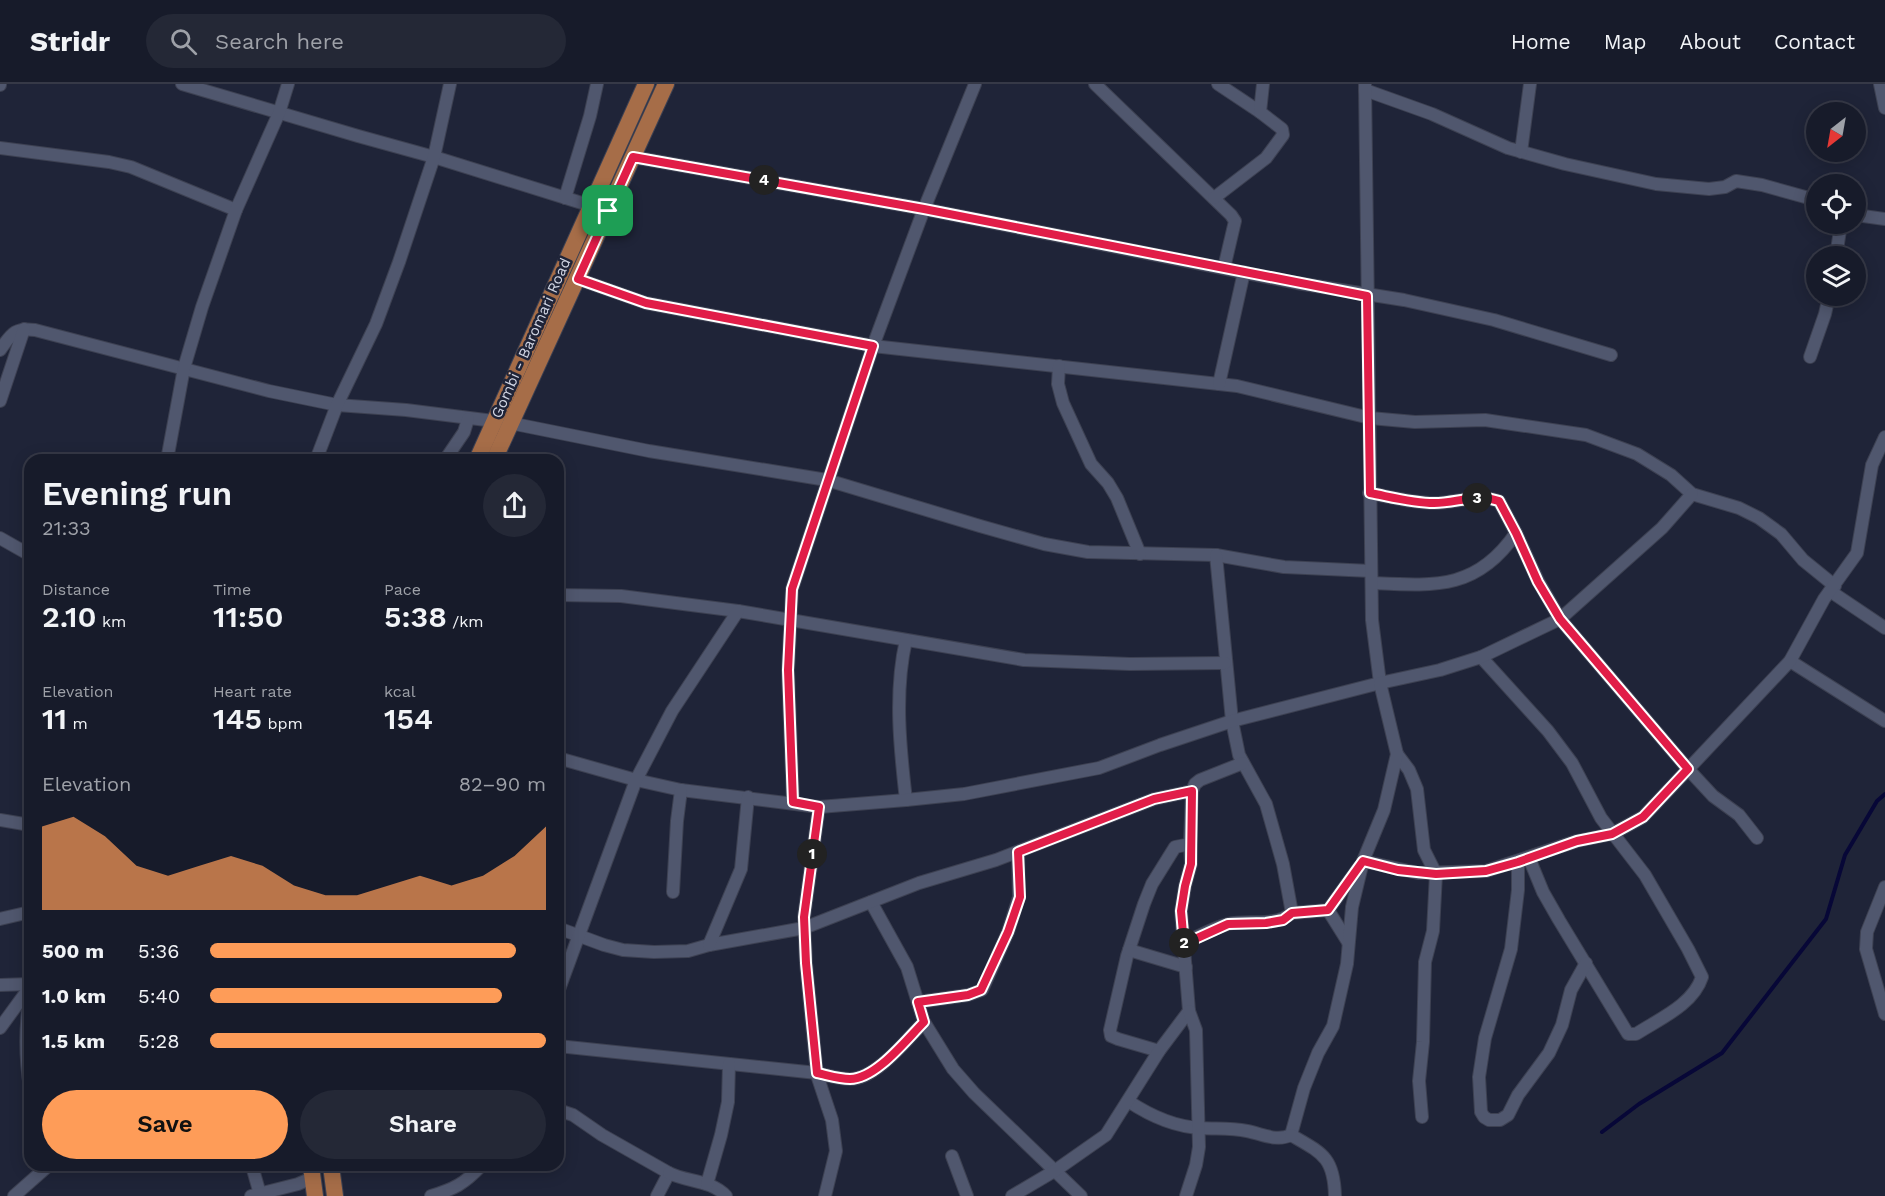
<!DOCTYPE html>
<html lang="en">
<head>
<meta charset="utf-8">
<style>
	body { margin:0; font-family:"Work Sans",sans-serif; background:#242836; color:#f1f3f6; height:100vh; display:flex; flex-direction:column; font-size:22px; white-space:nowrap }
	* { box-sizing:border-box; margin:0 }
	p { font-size:20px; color:#9ea1a8 }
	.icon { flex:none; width:33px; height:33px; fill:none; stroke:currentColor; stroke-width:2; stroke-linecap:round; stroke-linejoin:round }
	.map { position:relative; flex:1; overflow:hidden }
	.drawer { position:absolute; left:24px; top:370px; width:540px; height:717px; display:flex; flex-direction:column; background:#171b2a; border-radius:18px; box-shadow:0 3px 15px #0003,0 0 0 2px #363947 }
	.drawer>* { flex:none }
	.needle { width:39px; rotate:211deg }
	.tools { position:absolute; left:1806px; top:18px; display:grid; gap:12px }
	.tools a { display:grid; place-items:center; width:60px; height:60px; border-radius:50%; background:#171b2a; box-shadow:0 3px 15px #0003,0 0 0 2px #363947; font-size:30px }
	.pin { position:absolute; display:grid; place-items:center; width:51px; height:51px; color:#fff; margin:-26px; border-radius:12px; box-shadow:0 3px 9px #0006 }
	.km { position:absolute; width:30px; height:30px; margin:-15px; border-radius:50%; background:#222; color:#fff; font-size:16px; line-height:30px; text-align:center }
	.round { display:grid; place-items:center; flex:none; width:63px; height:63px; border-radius:32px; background:#242836 }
	.overview { display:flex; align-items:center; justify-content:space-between; height:102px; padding:0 18px }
	h1 { font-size:33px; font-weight:600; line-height:45px }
	.stats { display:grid; grid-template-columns:repeat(3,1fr); gap:9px; height:102px; padding:6px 18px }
	.stats div { display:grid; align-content:center }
	.stats b { font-size:30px; font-weight:600 }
	.stats small { font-size:16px; font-weight:400 }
	.stats p { font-size:16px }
	.chart { height:168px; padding:12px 18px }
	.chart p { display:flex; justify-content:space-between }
	.chart svg { width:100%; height:108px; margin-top:6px; fill:#fe9c58; opacity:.7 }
	.cta { display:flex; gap:12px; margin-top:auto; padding:12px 18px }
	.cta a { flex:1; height:69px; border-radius:36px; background:#fe9c58; color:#111; font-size:24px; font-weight:600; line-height:69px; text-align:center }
	.cta a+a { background:#242836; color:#f1f3f6 }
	ul { padding:0 18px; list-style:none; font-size:20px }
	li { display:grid; grid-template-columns:96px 72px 1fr; align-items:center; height:45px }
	li i { height:15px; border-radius:8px; background:#fe9c58 }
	header { display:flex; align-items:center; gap:36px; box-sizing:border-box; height:84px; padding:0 30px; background:#171b2a; border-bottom:2px solid #363947 }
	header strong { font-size:28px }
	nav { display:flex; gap:33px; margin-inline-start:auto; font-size:21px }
	.search { width:420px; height:54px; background:#242836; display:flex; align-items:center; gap:15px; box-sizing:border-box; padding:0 21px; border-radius:33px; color:#9ea1a8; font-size:22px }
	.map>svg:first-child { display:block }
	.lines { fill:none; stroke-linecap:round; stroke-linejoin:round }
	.stream { stroke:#070737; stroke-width:4 }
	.minor-casing { stroke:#3d4152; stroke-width:14 }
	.primary-casing { stroke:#3d4152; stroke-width:18 }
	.minor { stroke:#50576e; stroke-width:12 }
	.primary { stroke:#a66d48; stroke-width:16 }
	.route-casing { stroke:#fff; stroke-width:12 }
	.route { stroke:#e11d48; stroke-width:8 }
	.labels { text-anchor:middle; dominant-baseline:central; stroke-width:5; stroke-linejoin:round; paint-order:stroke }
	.street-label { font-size:15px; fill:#d2d6e4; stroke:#1f2438 }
</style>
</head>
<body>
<header>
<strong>Stridr</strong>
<div class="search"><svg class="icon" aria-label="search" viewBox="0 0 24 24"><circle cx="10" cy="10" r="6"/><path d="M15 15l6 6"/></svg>Search here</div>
<nav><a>Home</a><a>Map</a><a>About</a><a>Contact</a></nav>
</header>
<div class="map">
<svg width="1885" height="1112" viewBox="0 0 1885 1112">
	<rect width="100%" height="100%" fill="#1f2438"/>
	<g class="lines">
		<path class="stream" d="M1602,1048L1639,1020L1722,969L1826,835L1845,771L1877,717L1885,710"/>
		<g class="minor-casing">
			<g id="minor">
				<path d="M182,0L358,52L434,73L598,124"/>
				<path d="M1095,0L1231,131L1235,137L1224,184"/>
				<path d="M1218,0L1260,28"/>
				<path d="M1880,0L1885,24"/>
				<path d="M0,1V0"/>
				<path d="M1365,6L1432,30L1508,64L1565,80L1656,100L1709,105L1725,103L1736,97L1762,101L1816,116"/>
				<path d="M0,64L109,78L131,83L236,126"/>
				<path d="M1521,68L1530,0"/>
				<path d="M633,73L924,125L1297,199L1404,216L1494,236L1611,271"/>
				<path d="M565,114L590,32L597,0"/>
				<path d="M1214,114L1266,74L1283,51L1282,45L1260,28L1263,0"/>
				<path d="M1856,131L1885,135"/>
				<path d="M1836,172L1841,140"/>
				<path d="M578,195L646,219L873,262L1237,302L1370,334L1415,338L1485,336L1586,351L1637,370L1671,391L1692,410L1739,424L1759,434L1781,450L1803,476L1835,502"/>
				<path d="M0,266C11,251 14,243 35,246L269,307L337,321L406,326L510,339L649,367L827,396L980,442L1044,460L1088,468L1216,471L1284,483L1371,487"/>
				<path d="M1810,273L1825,230L1829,212"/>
				<path d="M1059,282L1058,300L1063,319L1091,380L1108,399L1117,414L1140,470"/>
				<path d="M1219,300L1244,188"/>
				<path d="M0,317L24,245"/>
				<path d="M167,376L184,284L202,223L236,126L279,29L288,0"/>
				<path d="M316,376L337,321L376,240L399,178L434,73L450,0"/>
				<path d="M445,376L464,348L468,335"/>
				<path d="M1369,409C1391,413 1413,419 1434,419C1457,419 1477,409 1499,417L1516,449"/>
				<path d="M0,454L30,471"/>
				<path d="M1216,471L1232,637L1239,671L1266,720L1283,780L1292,829L1328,826L1359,783"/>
				<path d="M1372,499C1435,502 1477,506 1516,449L1538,497L1560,535L1688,685L1713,712L1739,731L1757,754"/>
				<path d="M1830,507L1885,544"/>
				<path d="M558,511L621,512L738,527L1024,576L1130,580L1225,579"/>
				<path d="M906,556C894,608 900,664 906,716"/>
				<path d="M1481,573L1548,647L1572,679L1601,734L1645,791L1688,865L1702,893C1693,921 1659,935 1636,950H1628L1559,836L1543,808L1529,774"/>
				<path d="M1790,577L1885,637"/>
				<path d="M1397,670L1409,686L1417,705L1424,766L1436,790L1433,847L1425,878L1423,958L1419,997L1422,1033"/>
				<path d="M558,674L636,696L681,706L819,723L906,716L964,710L1099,684L1160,661L1232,637L1380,599L1372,536L1365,0"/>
				<path d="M1192,707L1195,700L1200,696L1243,679"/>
				<path d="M793,718L788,587L792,505L873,262L924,125L975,0"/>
				<path d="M819,723L804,833L806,879L817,991L832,1036L836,1067L825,1112"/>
				<path d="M0,736L30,741"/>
				<path d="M1363,777L1418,789L1486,787L1577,757L1612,750L1643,733L1790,577L1824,515L1857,469L1872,381L1885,353"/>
				<path d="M1518,778V806L1511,865L1485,954L1479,993L1481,1028L1484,1033L1489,1036H1500L1508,1031L1518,1011L1549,969L1562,941L1571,906L1586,879"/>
				<path d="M1885,803L1867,848L1866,865L1885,930"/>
				<path d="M673,808L677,737L681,706"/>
				<path d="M871,818L907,883L924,938L953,985L974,1009L1081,1112"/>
				<path d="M1328,826L1348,858"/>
				<path d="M0,835L30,828"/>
				<path d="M558,844L604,861L623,866L654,868L688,867L709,861L804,844L919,799L996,776L1154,715L1192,707L1190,760L1175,763L1152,800L1144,820L1127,872L1110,946L1111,952L1118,955L1159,967"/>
				<path d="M1184,859C1198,853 1212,844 1228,840C1250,835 1272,844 1292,829"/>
				<path d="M709,861L741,785L748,713"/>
				<path d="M1129,866L1186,883"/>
				<path d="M0,901L30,900"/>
				<path d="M558,908L636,696L672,627L738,527"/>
				<path d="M30,912C25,943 25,972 30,1004"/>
				<path d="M918,918L968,911L982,906L1008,848L1019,813L1018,768"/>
				<path d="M0,944L30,903"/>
				<path d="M558,962L817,989C827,991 839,995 850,995C876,995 906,956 924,938"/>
				<path d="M1128,1017C1149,1031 1175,1043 1201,1044C1217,1045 1231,1044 1247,1047C1263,1050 1276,1058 1291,1051L1304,1004L1318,969L1333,942L1347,880L1352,823L1363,777L1384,726L1397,670L1380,599L1440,586L1481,573L1560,535L1662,444L1692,410"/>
				<path d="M558,1026L573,1031L602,1051L669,1089L657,1112"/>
				<path d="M1291,1051C1322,1069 1334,1073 1335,1112"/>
				<path d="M952,1072L967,1112"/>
				<path d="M252,1082L260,1110"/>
				<path d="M669,1089C687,1098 712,1096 726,1112"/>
				<path d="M707,1100L721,1051L728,1018L729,980"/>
				<path d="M14,1112L48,1082"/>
				<path d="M251,1112L298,1100L312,1094"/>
				<path d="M431,1112C454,1105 464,1100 481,1082"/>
				<path d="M1012,1112L1056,1086L1106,1051L1159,967L1189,927L1181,827L1185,802L1191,780L1190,760"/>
				<path d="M1186,1112L1196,1081L1199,1063L1196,946L1189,927"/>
			</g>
		</g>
		<g class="primary-casing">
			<g id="primary">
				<path d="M477,376L646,0"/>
				<path d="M494,376L666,0"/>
				<path d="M311,1082L315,1112"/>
				<path d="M331,1082L335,1112"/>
			</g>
		</g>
		<use href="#minor" class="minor"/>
		<use href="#primary" class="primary"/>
	</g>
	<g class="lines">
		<g class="route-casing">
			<path id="route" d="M633,73L924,125L1367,212L1370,409C1391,413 1413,419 1434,419C1457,419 1477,409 1499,417L1516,449L1538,498L1560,535L1688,685L1643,733L1612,750L1577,757L1518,778L1486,787L1436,790L1398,786L1363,777L1328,826L1292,829L1283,836L1266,839L1228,840L1184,860L1181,827L1185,802L1191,780L1192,707L1154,715L1018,768L1020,813L1008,848L981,906L968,911L918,918L924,938C906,956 876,995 850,995C839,995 827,991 817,989L806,879L804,833L819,723L793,718L788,586L792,505L873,262L646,219L578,195Z"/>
		</g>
		<use href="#route" class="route"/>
	</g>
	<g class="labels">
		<g class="street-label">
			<text transform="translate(531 254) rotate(-66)">Gombi - Baromari Road</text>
		</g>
	</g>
</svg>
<div class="tools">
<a><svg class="needle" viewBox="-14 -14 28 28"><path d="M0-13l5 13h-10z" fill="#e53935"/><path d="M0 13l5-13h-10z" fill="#9ea1a8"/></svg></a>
<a><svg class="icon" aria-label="locate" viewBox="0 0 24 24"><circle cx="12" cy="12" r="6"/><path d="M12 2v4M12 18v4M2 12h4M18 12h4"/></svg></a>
<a><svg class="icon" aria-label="layers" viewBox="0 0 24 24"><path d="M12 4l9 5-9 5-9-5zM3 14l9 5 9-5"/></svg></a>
</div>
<div class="pin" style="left:608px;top:127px;background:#1e9e55"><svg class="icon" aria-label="arrive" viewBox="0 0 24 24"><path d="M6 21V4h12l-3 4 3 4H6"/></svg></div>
<b class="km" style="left:812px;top:770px">1</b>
<b class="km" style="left:1184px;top:859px">2</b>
<b class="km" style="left:1477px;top:414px">3</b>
<b class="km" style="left:764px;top:96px">4</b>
<section class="drawer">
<div class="overview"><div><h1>Evening run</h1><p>21:33</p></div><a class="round"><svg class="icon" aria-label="share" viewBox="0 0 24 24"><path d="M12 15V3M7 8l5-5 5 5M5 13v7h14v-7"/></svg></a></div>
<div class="stats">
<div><p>Distance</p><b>2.10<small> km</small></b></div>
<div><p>Time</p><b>11:50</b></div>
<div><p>Pace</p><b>5:38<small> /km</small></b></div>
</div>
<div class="stats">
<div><p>Elevation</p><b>11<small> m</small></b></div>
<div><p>Heart rate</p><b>145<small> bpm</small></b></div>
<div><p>kcal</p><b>154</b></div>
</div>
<div class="chart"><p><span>Elevation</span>82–90 m</p>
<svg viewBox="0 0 160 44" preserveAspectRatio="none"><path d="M0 44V10L10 6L20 14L30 26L40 30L50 26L60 22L70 26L80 34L90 38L100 38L110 34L120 30L130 34L140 30L150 22L160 10V44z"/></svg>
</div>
<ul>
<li><b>500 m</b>5:36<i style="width:91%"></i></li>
<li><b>1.0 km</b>5:40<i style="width:87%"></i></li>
<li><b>1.5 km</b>5:28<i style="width:100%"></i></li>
</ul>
<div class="cta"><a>Save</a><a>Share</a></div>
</section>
</div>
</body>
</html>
